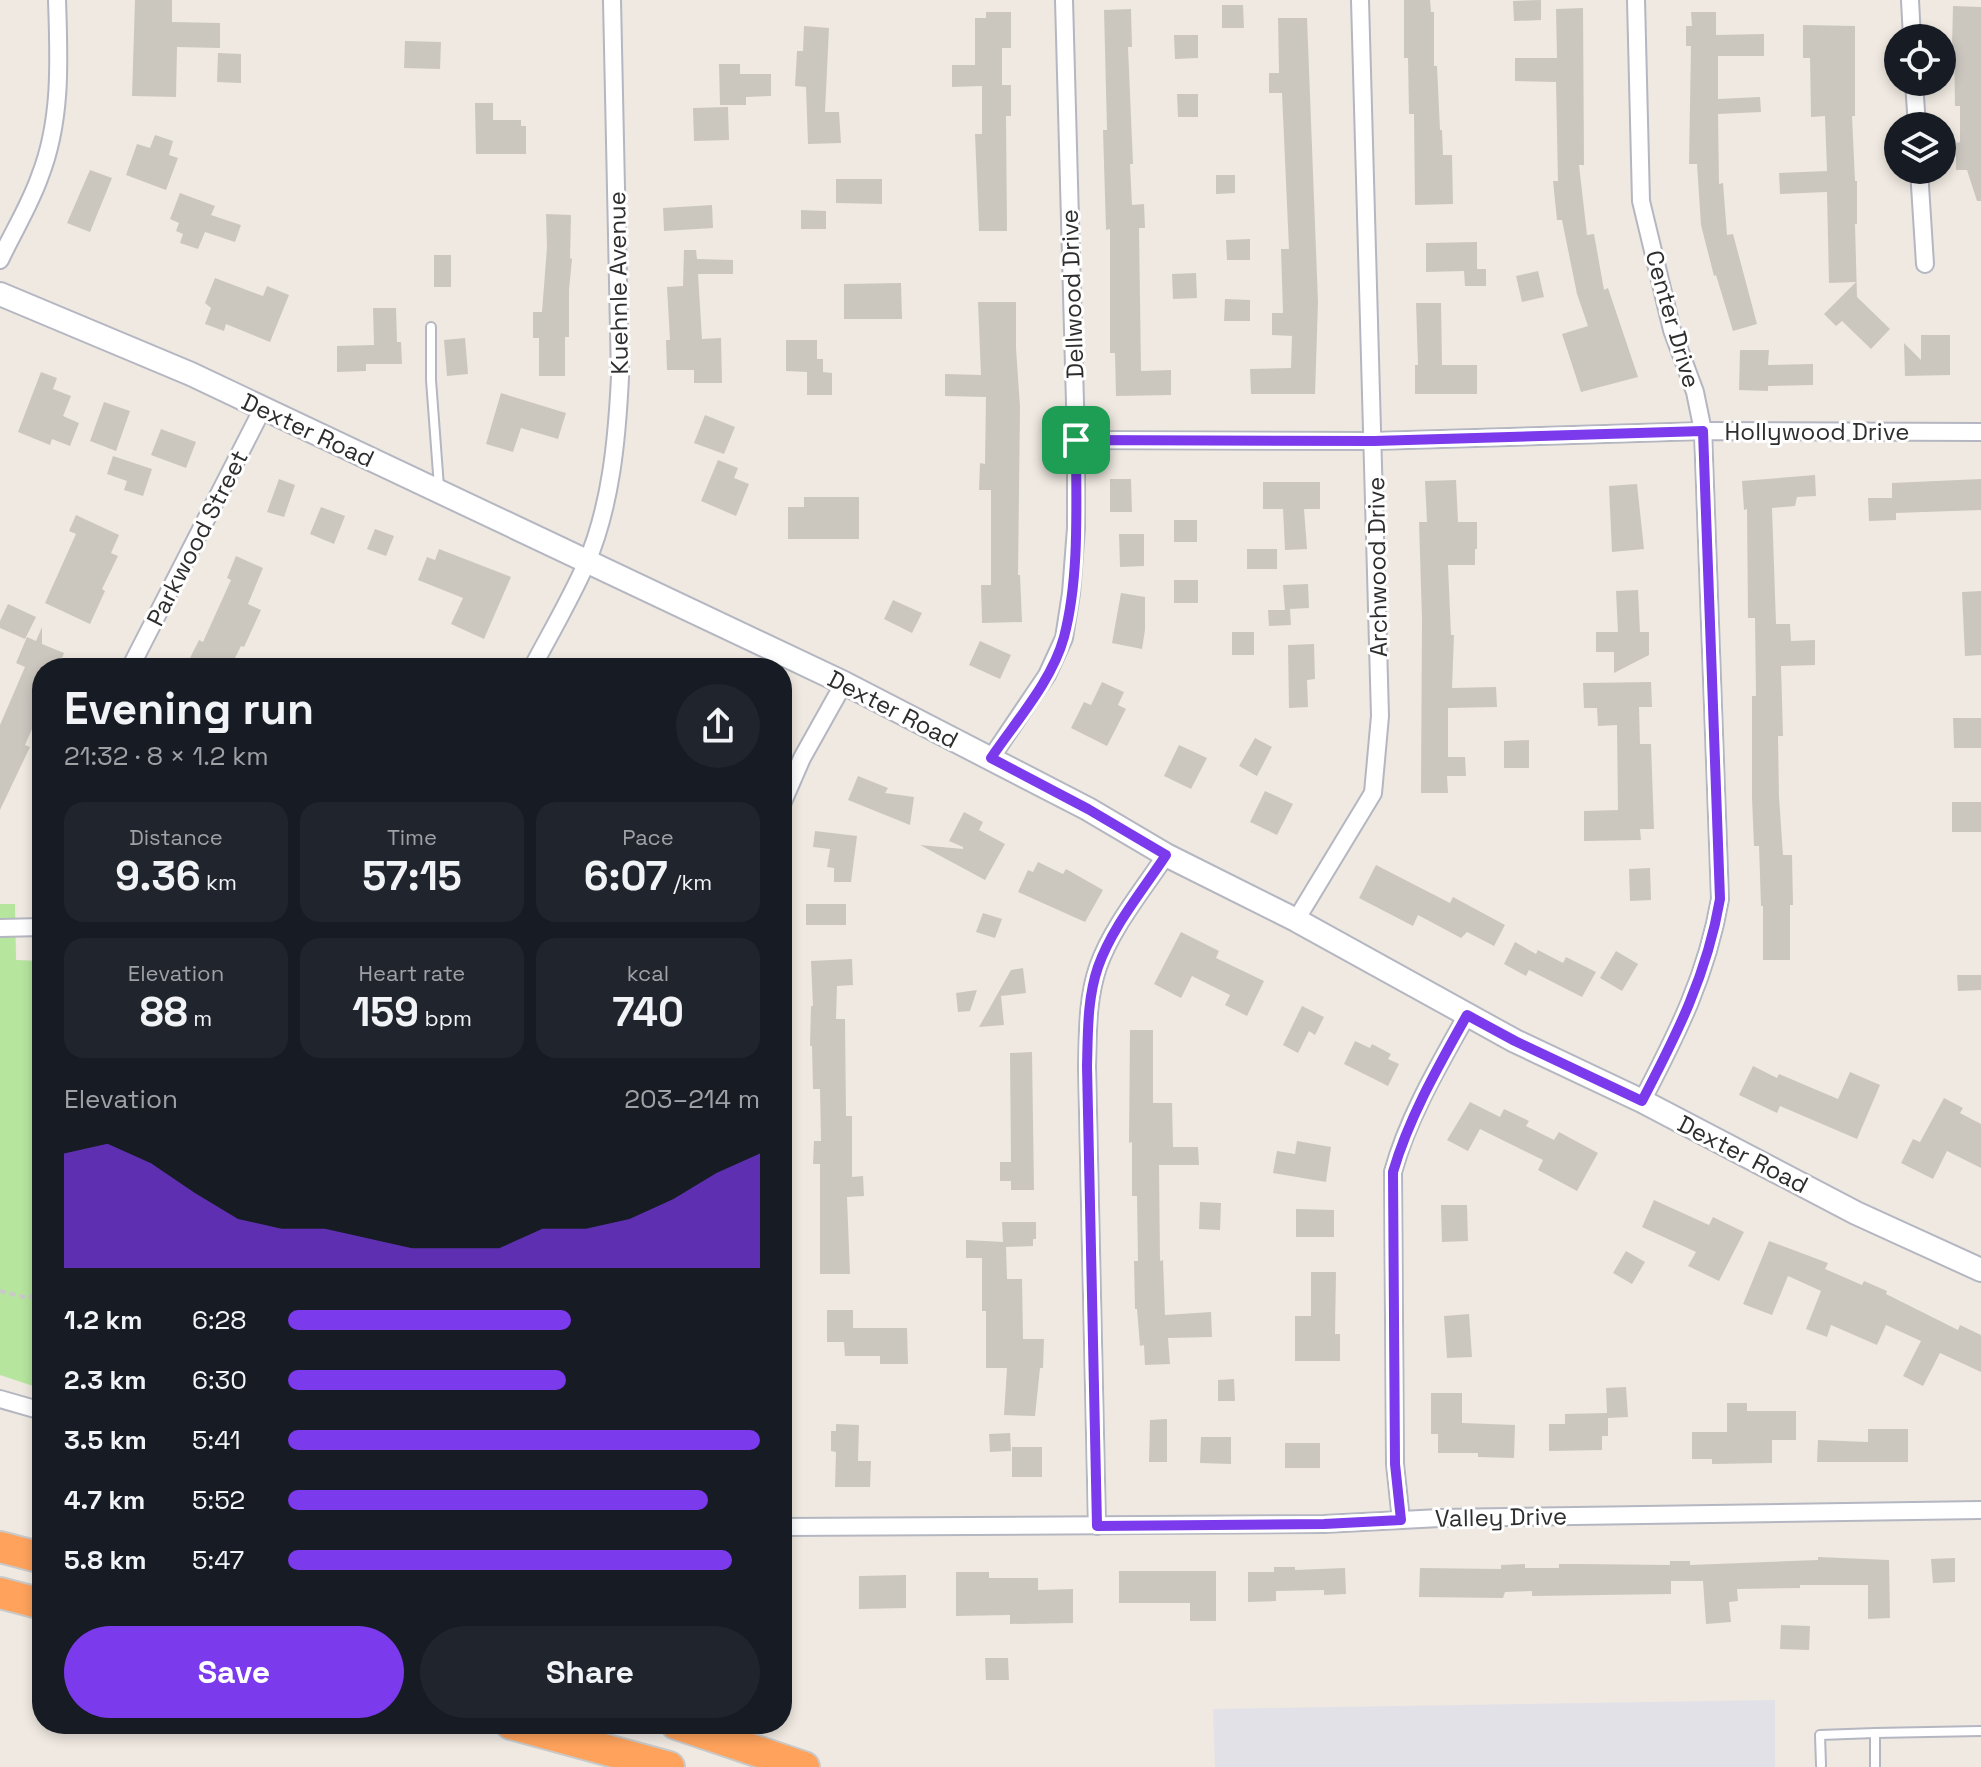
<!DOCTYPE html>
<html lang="en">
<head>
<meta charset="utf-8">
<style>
	body { margin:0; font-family:"Space Grotesk",sans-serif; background:#20242c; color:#f1f3f6; height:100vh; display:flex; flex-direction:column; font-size:30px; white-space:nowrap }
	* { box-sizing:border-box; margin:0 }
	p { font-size:26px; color:#9ea1a6 }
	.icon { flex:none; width:44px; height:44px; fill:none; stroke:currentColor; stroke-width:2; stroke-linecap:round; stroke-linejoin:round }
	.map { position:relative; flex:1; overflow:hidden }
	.details { position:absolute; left:32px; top:658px; width:760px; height:1076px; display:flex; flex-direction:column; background:#171b24; border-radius:32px; box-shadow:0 4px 12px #0003 }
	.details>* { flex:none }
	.fabs { position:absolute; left:1884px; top:24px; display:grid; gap:16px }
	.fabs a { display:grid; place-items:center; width:72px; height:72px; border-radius:50%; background:#171b24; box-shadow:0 4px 12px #0003; font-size:40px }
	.pin { position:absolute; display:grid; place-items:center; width:68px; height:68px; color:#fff; margin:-34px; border-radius:16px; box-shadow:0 4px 12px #0006 }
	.round { display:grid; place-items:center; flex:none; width:84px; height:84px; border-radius:42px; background:#20242c }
	.summary { display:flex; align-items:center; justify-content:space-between; height:136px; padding:0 32px }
	h1 { font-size:44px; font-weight:600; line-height:60px }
	.stats { display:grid; grid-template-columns:repeat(3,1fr); gap:12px; height:136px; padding:8px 32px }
	.stats div { display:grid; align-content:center; border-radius:20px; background:#20242c; text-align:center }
	.stats b { font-size:40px; font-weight:600 }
	.stats small { font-size:22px; font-weight:400 }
	.stats p { font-size:22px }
	.chart { height:224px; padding:16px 32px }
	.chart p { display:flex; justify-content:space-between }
	.chart svg { width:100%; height:144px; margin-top:8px; fill:#7c3aed; opacity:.7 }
	.cta { display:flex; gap:16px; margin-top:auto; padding:16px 32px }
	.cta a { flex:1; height:92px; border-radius:48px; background:#7c3aed; color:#fff; font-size:32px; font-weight:600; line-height:92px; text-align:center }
	.cta a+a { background:#20242c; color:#f1f3f6 }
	ul { padding:0 32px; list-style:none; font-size:26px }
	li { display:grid; grid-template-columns:128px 96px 1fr; align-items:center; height:60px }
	li i { height:20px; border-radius:10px; background:#7c3aed }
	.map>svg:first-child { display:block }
	.industrial { fill:#e3e1e8 }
	.green { fill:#b6e59e }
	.building { fill:#cbc7bf }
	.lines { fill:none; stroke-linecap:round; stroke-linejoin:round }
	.lane-casing { stroke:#b4b7c1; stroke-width:12 }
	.street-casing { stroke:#b4b7c1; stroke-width:20 }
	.secondary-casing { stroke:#b4b7c1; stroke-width:26 }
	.highway-casing { stroke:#c9c9c9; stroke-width:34 }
	.path { stroke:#c9c9c9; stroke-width:4; stroke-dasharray:6 4; stroke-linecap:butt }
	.lane { stroke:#fff; stroke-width:8 }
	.street { stroke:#fff; stroke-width:16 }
	.secondary { stroke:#fff; stroke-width:22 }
	.highway { stroke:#ffa35c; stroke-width:30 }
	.route-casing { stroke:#fff; stroke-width:16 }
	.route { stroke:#7c3aed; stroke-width:10 }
	.labels { text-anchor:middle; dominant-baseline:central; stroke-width:6; stroke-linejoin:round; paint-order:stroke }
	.street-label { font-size:24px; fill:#2e2e2e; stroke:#fff }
</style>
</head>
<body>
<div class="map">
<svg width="1981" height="1767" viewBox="0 0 1981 1767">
	<rect width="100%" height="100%" fill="#efe9e1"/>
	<path class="industrial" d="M1775,1700V1767H1215L1213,1709Z"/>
	<path class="green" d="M0,904H15L16,960L42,961V1389L0,1375Z"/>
	<g class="building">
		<path d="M135,0H172V22L220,23V48L177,47L176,97L132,96Z"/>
		<path d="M1404,0H1430L1431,12H1434V66H1437L1440,130H1442L1443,155H1452L1453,204L1415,205L1414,114H1409L1408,58H1404Z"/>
		<path d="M1541,0V20L1514,21L1513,1Z"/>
		<path d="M1222,5H1243L1244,28H1222Z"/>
		<path d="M1953,6L1981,7V201H1977L1967,170H1956V143L1960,142V106H1955L1954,47H1952Z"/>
		<path d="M1583,8L1584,165H1579L1587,235L1594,234L1604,290L1608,288L1638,377L1581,392L1562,334L1588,326L1577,294L1562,220H1557L1553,181H1558L1556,82L1515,81V58H1557L1556,9Z"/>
		<path d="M1131,9L1132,47H1128L1133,164H1130L1132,205L1144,204L1145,228H1139L1141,371L1171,370V395L1116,396L1115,353H1110V229L1106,230L1103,130H1107L1104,10Z"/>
		<path d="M986,12H1011V48H1002V85H1011V116H1006L1007,231H979L975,134H982V86L952,87V65H975V18H986Z"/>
		<path d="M1691,12H1716V35L1764,34V56H1718V99L1760,97L1761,112L1718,114L1719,184L1723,183L1727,235L1733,234L1757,324L1733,331L1716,275L1714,276L1701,225L1697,164H1689L1691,46H1686V26H1692Z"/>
		<path d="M1278,18H1307L1318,302L1315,394H1251L1250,369L1291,368L1292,336L1272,335V313H1283L1281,249H1289L1282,93H1269V73H1279Z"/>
		<path d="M1803,25L1855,26V116H1852L1855,181H1857V224H1855L1857,297L1890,329L1871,349L1842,321L1836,326L1824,314L1856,282L1829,283L1827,192L1780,194L1779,173L1827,171L1825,116L1811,117L1810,58H1803Z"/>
		<path d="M804,26L829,28L825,112H839L841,143L808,144L806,87L795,86L797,51H803Z"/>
		<path d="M1174,35H1198V58L1175,59Z"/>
		<path d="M405,41L441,42L440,69L404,68Z"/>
		<path d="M218,53L241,54V83L217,82Z"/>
		<path d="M719,64H740V74H771V96L746,97V105H720Z"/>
		<path d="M1177,94H1198V117H1178Z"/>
		<path d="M475,103H493V120H521V126H526V154H476Z"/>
		<path d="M728,107L729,140L694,141L693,108Z"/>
		<path d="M155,135L173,141L169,155L178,158L166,190L126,175L137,144L150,148Z"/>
		<path d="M90,170L112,178L90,232L67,223Z"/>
		<path d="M1216,175H1235V193L1216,194Z"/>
		<path d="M836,179H882V204L836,203Z"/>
		<path d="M180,193L215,206L211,215L241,225L235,242L205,232L198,249L180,243L183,234L176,231L179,223L170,219Z"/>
		<path d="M712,205L713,228L664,231L663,208Z"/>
		<path d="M801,210L826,211V229H801Z"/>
		<path d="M546,214L571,215L570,258L572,259L569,290V337H565V376H539V338H533V312H542L547,247Z"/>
		<path d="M1250,239V260H1227L1226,240Z"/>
		<path d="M1477,242V269H1486V286H1465L1464,271L1426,272V243Z"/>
		<path d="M684,250H696L697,259L733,260V274H698L702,339L721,338L722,383H694V370H667L666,340H670L667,287L683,286Z"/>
		<rect x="434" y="255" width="17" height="32"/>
		<path d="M1538,271L1544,297L1522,302L1516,276Z"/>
		<path d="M1196,273L1197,298L1173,299L1172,274Z"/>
		<path d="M215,278L263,296L267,286L289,295L270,342L226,324L224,331L205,324L211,308L205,303Z"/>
		<path d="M901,283L902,319H844V284Z"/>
		<path d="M1225,299L1250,300V321H1224Z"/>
		<path d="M978,302H1016V348L1020,407L1018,575H1020L1022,622L982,623L981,585H991V490H979L980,463L985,464L986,397L945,396V374L981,375Z"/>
		<path d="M1416,303H1441L1442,365H1477V394H1415V365H1418Z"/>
		<path d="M373,308H396L397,342H401L402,364H366V371L337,372V346L374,345Z"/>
		<path d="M1921,335H1950V375L1905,376L1904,343L1921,360Z"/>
		<path d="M465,338L468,374L447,376L444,340Z"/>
		<path d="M786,340H817V359H823V372L832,373V395H807V372L786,371Z"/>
		<path d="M1740,350H1769L1768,365L1813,364V385L1768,386V391L1739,390Z"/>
		<path d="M41,372L57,378L53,389L71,396L63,416L79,423L70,446L52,439L50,445L18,432Z"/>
		<path d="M501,393L566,413L558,439L521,428L513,452L486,444Z"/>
		<path d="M104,402L130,411L116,451L90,441Z"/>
		<path d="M705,415L735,427L724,454L694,443Z"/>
		<path d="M161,429L196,442L186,468L151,455Z"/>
		<path d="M113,456L152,469L143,496L124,490L127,481L107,474Z"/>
		<path d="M718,460L738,468L734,478L749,484L736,516L701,501Z"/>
		<path d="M1815,475L1816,496L1797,497L1795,506L1772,508L1776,624H1790L1791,641L1815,640V665L1781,666L1783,736H1778L1779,797L1783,855H1792L1793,905H1790V960H1763V906H1761L1759,846H1754L1752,798V696H1756L1755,618H1748L1747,509L1744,510L1742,481Z"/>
		<path d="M279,479L295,485L284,517L267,512Z"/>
		<path d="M1110,479H1131L1132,512H1110Z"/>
		<path d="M1981,479V510L1896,513V520L1869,521L1868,498H1892V483Z"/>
		<path d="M1456,480L1458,522H1477V549H1475V565H1448L1451,635H1454L1452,688L1496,687L1497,707L1448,708V757H1465L1466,776H1447L1448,793H1421L1422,619L1419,522H1427L1425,481Z"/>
		<path d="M1263,482H1320V509H1304L1307,549L1285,550L1283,509H1263Z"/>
		<path d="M1637,484L1644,549L1612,552L1609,486Z"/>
		<path d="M804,497H859V539H788V507H804Z"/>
		<path d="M321,507L345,516L334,544L310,534Z"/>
		<path d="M76,515L119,535L111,553L118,556L102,589L105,591L90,624L45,603L76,534L69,531Z"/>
		<rect x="1174" y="520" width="23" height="22"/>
		<path d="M375,529L394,536L386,556L367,549Z"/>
		<path d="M1119,534H1144V566L1120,567Z"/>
		<path d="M439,549L511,577L484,639L451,624L463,598L418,580L427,557L435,560Z"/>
		<rect x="1247" y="549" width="30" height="20"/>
		<path d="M236,556L263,568L248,604L261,610L244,647L241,646L230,668H185L199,640L203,642L231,580L227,578Z"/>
		<rect x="1174" y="580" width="24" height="23"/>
		<path d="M1308,584L1309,608L1290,609L1291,625L1269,626L1268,610H1285L1283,585Z"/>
		<path d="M1638,590L1640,632H1649V655L1614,673V652H1596V632H1618L1616,591Z"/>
		<path d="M1981,591V655L1965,656L1962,592Z"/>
		<path d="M1121,593L1145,597V630L1142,649L1112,643Z"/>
		<path d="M893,600L922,613L912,633L884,619Z"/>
		<path d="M8,604L36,617L25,639L0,628V621Z"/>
		<path d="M42,627V644L64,653L58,668H42V706L25,745L30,747L0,810V725L25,667L16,663L27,637L36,641Z"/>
		<rect x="1232" y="632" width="22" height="23"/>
		<path d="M980,641L1011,655L1000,679L969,665Z"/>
		<path d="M1314,644L1315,679L1307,680L1308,707L1289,708L1288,645Z"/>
		<path d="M1102,682L1124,692L1118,705L1126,709L1107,746L1071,728L1084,702L1091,705Z"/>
		<path d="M1651,682L1652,707H1639L1640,744H1651L1654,829H1640L1641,840L1584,841V811L1618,810L1617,725L1598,726L1597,708H1584L1583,683Z"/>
		<path d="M1953,718H1981V748H1954Z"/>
		<path d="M1255,738L1272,747L1257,776L1239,766Z"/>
		<path d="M1529,740V768H1504V741Z"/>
		<path d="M1179,745L1207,758L1191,789L1164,776Z"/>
		<path d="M858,776L888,788L885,793L914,797L910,825L848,800Z"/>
		<path d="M1265,791L1293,804L1277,835L1250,822Z"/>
		<rect x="1952" y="802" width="29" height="30"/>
		<path d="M964,812L983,822L979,830L1005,844L985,880L920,845L963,849V847L949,841Z"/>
		<path d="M815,831L857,836L851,882H834V868L827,867L830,849L813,847Z"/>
		<path d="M1038,862L1063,874L1066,869L1103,890L1085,922L1018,892L1028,870L1033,872Z"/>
		<path d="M1376,865L1450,903L1453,897L1505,925L1494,946L1467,932L1461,938L1418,915L1413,926L1359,898Z"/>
		<path d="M1650,868L1651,900L1630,901L1629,869Z"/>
		<rect x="806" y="904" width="40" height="21"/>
		<path d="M983,913L1002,919L995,938L976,932Z"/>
		<path d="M1181,932L1219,951L1216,958L1264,981L1247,1016L1225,1005L1230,995L1192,976L1181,998L1154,984Z"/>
		<path d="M1515,942L1536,954L1538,950L1563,963L1566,957L1596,972L1582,997L1529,970L1526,976L1504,964Z"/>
		<path d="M1616,951L1638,964L1622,991L1600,978Z"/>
		<path d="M852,959L853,985L837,986L836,1019H845L846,1116H852V1177L863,1176L864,1196L847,1197L850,1274H820V1164H813L814,1141H821L820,1089H813L812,1046H810L811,1006H813L811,961Z"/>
		<path d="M1023,968L1026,993L1001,996L1004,1025L979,1027L1011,970Z"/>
		<path d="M1957,975H1981V990L1958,991Z"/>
		<path d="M977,990L970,1011L958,1012L956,993Z"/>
		<path d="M1302,1006L1324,1017L1315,1035L1309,1031L1298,1053L1283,1045Z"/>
		<path d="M1130,1030H1153V1103H1172L1173,1147H1198L1199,1165H1159L1160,1261L1163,1260L1165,1315L1211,1312L1212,1337L1168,1338L1170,1364L1145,1365L1144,1345L1140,1346L1137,1309H1135L1134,1261H1138L1137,1196H1132V1142L1129,1143Z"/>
		<path d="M1355,1041L1370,1048L1372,1044L1391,1054L1388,1059L1399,1064L1388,1086L1344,1064Z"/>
		<path d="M1032,1052L1034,1190H1011V1181H1000V1162H1011L1010,1053Z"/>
		<path d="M1753,1066L1777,1078L1779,1074L1838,1099L1850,1072L1880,1085L1857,1139L1780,1106L1777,1113L1739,1095Z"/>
		<path d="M1944,1098L1963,1108L1960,1113L1981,1124V1168L1947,1151L1933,1179L1901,1163L1913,1139L1920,1142Z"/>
		<path d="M1470,1102L1500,1117L1504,1109L1529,1121L1526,1126L1554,1140L1559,1132L1598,1153L1577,1191L1538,1170L1543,1160L1480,1129L1468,1151L1447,1140Z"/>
		<path d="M1297,1141L1331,1147L1326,1182L1273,1173L1277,1151L1295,1154Z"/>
		<path d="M1654,1200L1709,1225L1713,1217L1744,1232L1719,1281L1688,1266L1696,1252L1642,1227Z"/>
		<path d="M1200,1202L1221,1203L1220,1230L1199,1229Z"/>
		<path d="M1441,1205H1467L1468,1241L1442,1242Z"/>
		<path d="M1296,1209L1334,1210V1237H1296Z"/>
		<path d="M1002,1222H1036V1239H1033V1246L1006,1247L1007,1279H1022L1023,1339H1044L1043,1368H1040L1035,1416L1004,1415L1007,1368H986V1311H982V1258H966V1240L1003,1242Z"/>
		<path d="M1769,1241L1828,1263L1825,1269L1862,1285L1864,1281L1887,1291L1886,1294L1958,1330L1960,1325L1981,1335V1372L1940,1353L1923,1386L1903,1376L1921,1341L1886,1325L1877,1345L1831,1325L1827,1337L1806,1329L1821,1291L1788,1276L1772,1315L1743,1304Z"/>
		<path d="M1626,1251L1645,1262L1632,1284L1613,1273Z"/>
		<path d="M1311,1272H1336L1335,1334H1340V1361H1295V1316H1311Z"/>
		<path d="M827,1310H853V1328H907L908,1364H880V1356H845L844,1342H827Z"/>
		<path d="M1469,1314L1472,1357L1447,1358L1444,1316Z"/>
		<path d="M1234,1379L1235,1401H1218V1380Z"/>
		<path d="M1626,1387L1628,1417L1608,1418V1436H1602V1450L1549,1451V1424H1565V1414L1607,1413L1606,1388Z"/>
		<path d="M1431,1393H1462V1423L1515,1425L1514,1458L1478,1457V1453H1438V1434H1431Z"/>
		<path d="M1727,1403H1747V1411H1796V1440H1772V1463L1712,1464V1459H1692V1432H1727Z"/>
		<path d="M1167,1419V1462H1149L1150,1420Z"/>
		<path d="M836,1424L859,1425L858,1461H871L870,1487H835L836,1452L831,1451V1431H836Z"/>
		<path d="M1868,1429H1908V1462H1817L1818,1440L1868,1442Z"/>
		<path d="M1010,1433L1011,1451L990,1452L989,1434Z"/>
		<path d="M1201,1437H1231V1464L1200,1463Z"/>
		<rect x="1285" y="1443" width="35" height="25"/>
		<rect x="1012" y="1447" width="30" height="30"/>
		<path d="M1818,1557L1889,1560L1890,1618L1868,1619V1585H1800V1588L1737,1589L1738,1601L1729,1602L1731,1622L1706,1624L1703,1581H1671V1594L1532,1596V1591L1505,1592L1503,1598L1419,1597L1420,1568L1501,1569V1565L1525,1564V1568H1559V1564H1579L1670,1565V1561H1690V1565L1818,1560Z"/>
		<path d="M1955,1558V1582L1933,1583L1931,1559Z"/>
		<path d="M1274,1567H1295V1570L1345,1568L1346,1594L1324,1595V1590L1276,1591V1601L1248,1602V1572H1274Z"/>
		<path d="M1119,1571H1216V1621H1190V1603H1119Z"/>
		<path d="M956,1572H989V1578H1038V1590L1073,1589V1623L1010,1624V1615L956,1616Z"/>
		<path d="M906,1575V1608L859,1609V1576Z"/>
		<path d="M1781,1625L1810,1626L1809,1650L1780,1649Z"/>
		<path d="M985,1658H1008L1009,1680H986Z"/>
	</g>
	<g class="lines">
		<g class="lane-casing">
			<g id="lane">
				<path d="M431,327V380L439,487"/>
				<path d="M1821,1765L1820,1735L1875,1733"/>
				<path d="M1875,1767V1733L1981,1731"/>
			</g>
		</g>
		<g class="street-casing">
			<g id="street">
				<path d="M1636,0L1641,201L1672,330L1695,392L1703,431L1720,899C1707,975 1677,1034 1642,1101"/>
				<path d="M1910,0L1912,38"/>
				<path d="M1914,82L1917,126"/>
				<path d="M1919,170L1925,264"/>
				<path d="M0,260C13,232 30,205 40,176C62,120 59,59 57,0"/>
				<path d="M1076,440L1374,441L1703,431L1981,432"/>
				<path d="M130,668L263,408"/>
				<path d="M532,668C550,634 570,600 586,564C611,506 617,439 620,377L612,0"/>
				<path d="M991,758L1047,675L1064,638L1071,593L1076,528V440L1064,0"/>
				<path d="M782,804L802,758L844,683"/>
				<path d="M1296,920L1373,793L1380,716L1360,0"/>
				<path d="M0,928L42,927"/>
				<path d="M0,1399L42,1411"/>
				<path d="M1401,1520L1395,1464L1393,1172C1408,1117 1439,1065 1467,1015"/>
				<path d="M1097,1526L1087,1066C1088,1033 1087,999 1098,967C1112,927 1143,890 1166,855"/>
				<path d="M782,1527L1324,1524L1440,1518L1981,1510"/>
			</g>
		</g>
		<g class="secondary-casing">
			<path id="secondary" d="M0,294L191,374L844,683L1088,809L1166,855L1296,920L1515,1041L1642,1101L1856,1213L1981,1270"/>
		</g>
		<g class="highway-casing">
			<g id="highway">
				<path d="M0,1547L42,1558"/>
				<path d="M0,1593L42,1604"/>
				<path d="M511,1724L669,1767"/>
				<path d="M676,1724L804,1767"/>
			</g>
		</g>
		<path class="path" d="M0,1291L28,1298L42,1291"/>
		<use href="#lane" class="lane"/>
		<use href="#street" class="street"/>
		<use href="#secondary" class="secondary"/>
		<use href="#highway" class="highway"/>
	</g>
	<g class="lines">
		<g class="route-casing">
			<path id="route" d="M1703,431L1720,899C1707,975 1677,1034 1642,1101L1515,1041L1467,1015C1439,1065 1409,1117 1393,1172L1395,1464L1401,1520L1324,1524L1097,1526L1087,1066C1088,1033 1087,999 1098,967C1112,927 1143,890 1166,855L1088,809L991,758C1016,721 1052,681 1064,637C1080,576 1076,503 1076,440L1374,441Z"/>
		</g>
		<use href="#route" class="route"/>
	</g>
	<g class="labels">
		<g class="street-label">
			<text transform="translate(618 283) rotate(-91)">Kuehnle Avenue</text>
			<text transform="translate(1072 294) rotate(-92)">Dellwood Drive</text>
			<text transform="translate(1673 319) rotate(74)">Center Drive</text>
			<text transform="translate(308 430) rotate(25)">Dexter Road</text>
			<text x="1817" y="431">Hollywood Drive</text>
			<text transform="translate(197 538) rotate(-63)">Parkwood Street</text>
			<text transform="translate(1377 567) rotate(-91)">Archwood Drive</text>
			<text transform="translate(893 709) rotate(27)">Dexter Road</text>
			<text transform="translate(1743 1154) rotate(27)">Dexter Road</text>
			<text transform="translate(1501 1517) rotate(-1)">Valley Drive</text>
		</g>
	</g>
</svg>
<div class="fabs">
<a><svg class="icon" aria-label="locate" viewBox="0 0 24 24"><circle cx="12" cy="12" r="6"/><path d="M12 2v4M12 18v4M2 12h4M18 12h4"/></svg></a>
<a><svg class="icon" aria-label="layers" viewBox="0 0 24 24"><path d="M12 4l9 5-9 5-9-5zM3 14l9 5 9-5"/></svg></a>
</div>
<div class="pin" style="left:1076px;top:440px;background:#1e9e55"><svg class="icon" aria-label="arrive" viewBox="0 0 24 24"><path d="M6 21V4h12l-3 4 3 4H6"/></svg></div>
<section class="details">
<div class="summary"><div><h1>Evening run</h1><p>21:32 · 8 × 1.2 km</p></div><a class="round"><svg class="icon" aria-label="share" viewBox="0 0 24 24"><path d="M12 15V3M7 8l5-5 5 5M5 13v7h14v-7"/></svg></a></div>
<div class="stats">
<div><p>Distance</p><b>9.36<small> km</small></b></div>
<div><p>Time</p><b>57:15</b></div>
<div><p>Pace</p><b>6:07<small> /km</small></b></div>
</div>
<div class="stats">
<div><p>Elevation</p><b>88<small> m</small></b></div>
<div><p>Heart rate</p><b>159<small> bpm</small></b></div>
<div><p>kcal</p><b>740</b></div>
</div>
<div class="chart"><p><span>Elevation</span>203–214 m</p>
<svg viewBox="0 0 160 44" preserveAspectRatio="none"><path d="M0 44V9L10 6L20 12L30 21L40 29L50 32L60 32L70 35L80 38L90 38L100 38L110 32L120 32L130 29L140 23L150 15L160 9V44z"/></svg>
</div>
<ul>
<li><b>1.2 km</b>6:28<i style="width:60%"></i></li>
<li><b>2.3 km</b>6:30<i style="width:59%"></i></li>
<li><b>3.5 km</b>5:41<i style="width:100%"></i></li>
<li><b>4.7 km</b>5:52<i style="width:89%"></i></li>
<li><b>5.8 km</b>5:47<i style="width:94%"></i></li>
</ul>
<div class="cta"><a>Save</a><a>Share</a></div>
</section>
</div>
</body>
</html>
